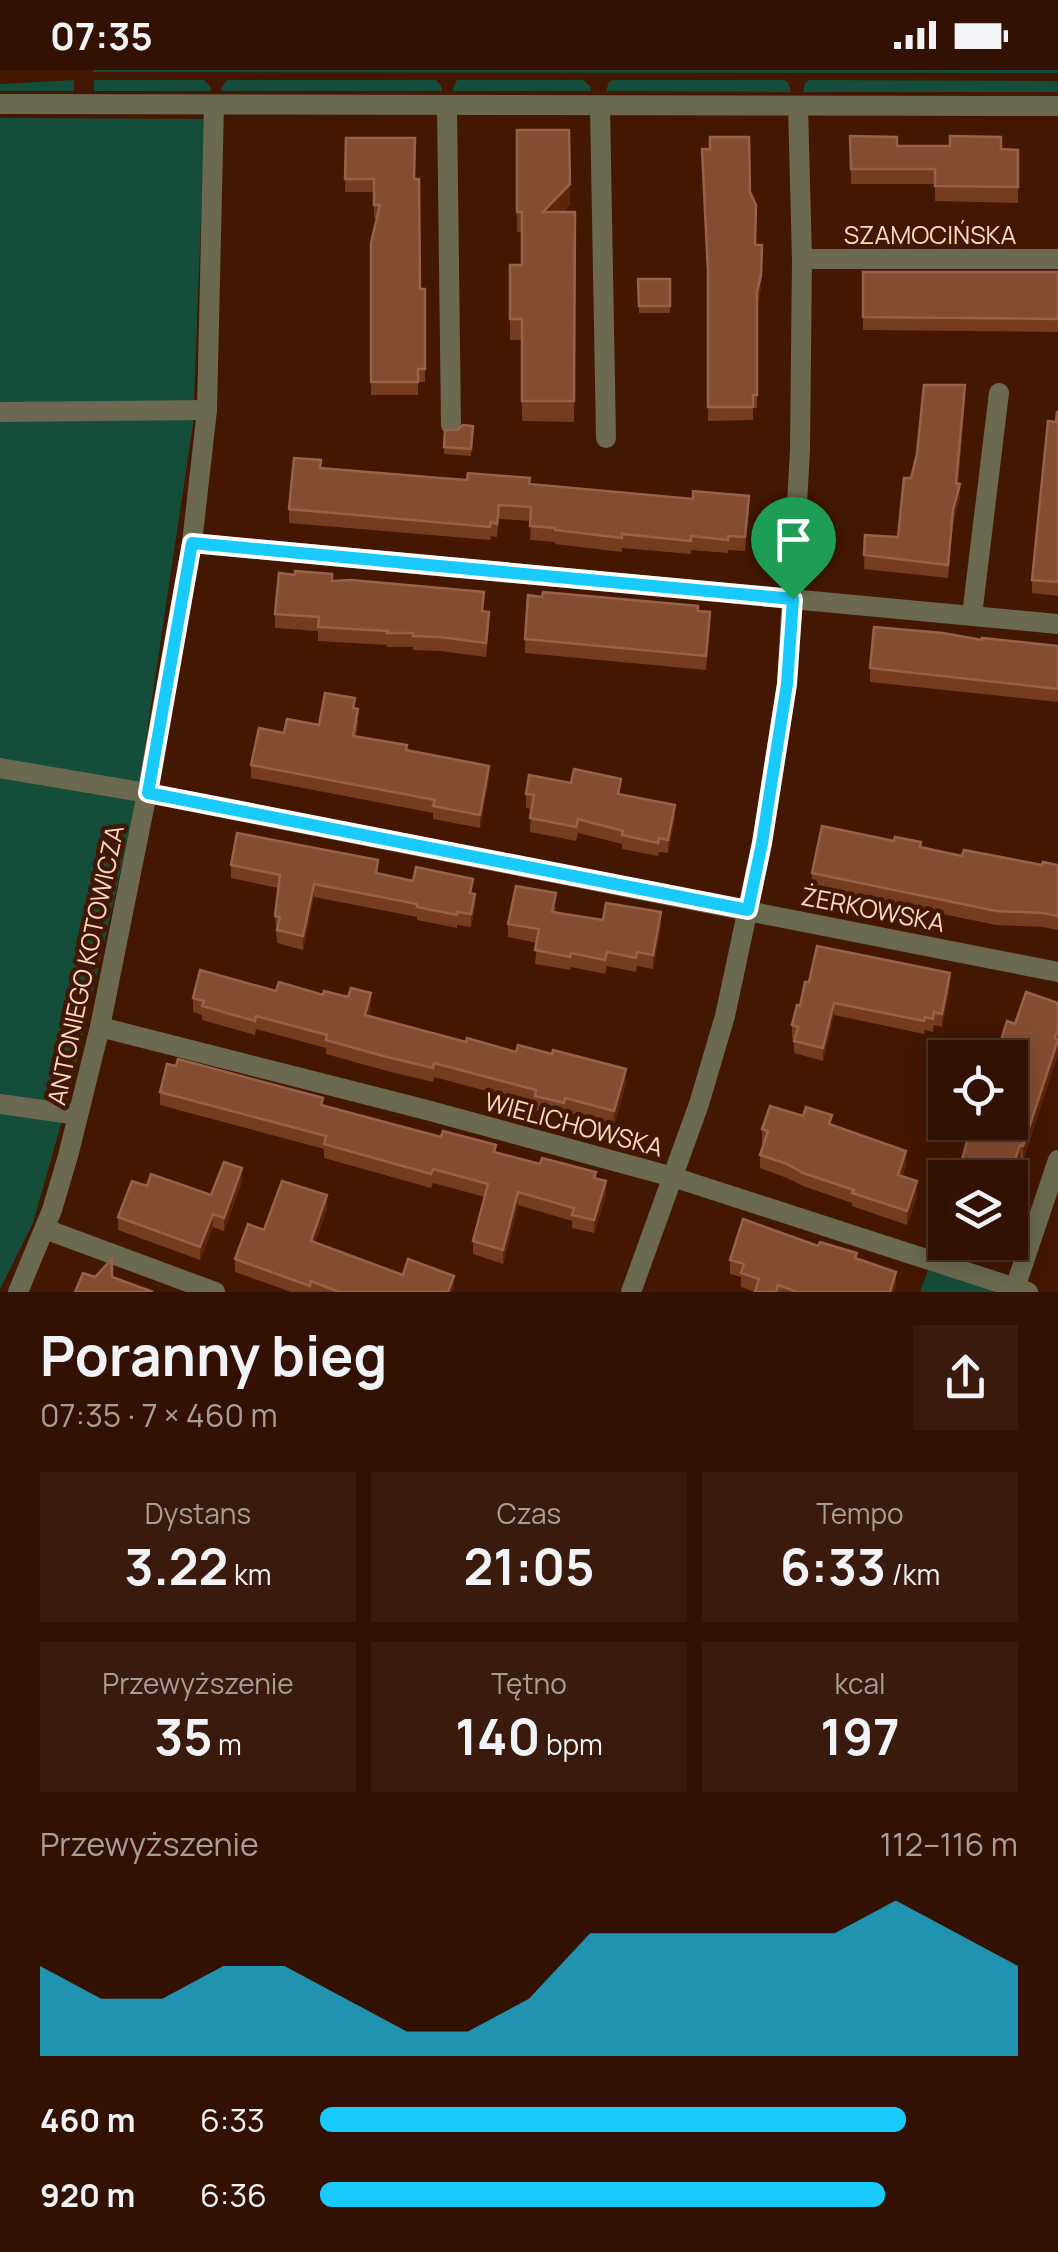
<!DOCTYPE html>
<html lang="pl">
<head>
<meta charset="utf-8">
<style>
	body { margin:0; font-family:Manrope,sans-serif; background:#3a1a0c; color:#f1f3f6; height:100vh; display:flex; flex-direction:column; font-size:38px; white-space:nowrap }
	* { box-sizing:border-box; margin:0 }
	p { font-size:32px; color:#a89d99 }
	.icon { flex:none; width:55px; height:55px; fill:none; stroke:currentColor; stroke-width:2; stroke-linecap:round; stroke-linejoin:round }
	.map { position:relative; height:1222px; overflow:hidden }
	.side { display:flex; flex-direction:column; background:#321102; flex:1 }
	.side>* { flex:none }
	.fabs { position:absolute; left:928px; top:970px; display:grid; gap:20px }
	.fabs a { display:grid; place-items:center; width:100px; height:100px; border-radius:0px; background:#321102; box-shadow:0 5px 25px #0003,0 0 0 2px #4d3124; font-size:50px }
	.pin { position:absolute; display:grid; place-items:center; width:85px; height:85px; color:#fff; margin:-102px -42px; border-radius:50% 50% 50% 0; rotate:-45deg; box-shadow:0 0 10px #0007 }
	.pin .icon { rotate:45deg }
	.round { display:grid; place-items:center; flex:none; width:105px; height:105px; border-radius:0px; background:#3a1a0c }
	.headline { display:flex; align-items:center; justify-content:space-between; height:170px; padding:0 40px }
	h1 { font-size:55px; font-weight:700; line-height:75px }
	.figures { display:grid; grid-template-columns:repeat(3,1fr); gap:15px; height:170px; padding:10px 40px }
	.figures div { display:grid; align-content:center; border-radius:0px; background:#3a1a0c; text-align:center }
	.figures b { font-size:50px; font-weight:700 }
	.figures small { font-size:28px; font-weight:400 }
	.figures p { font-size:28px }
	.chart { height:280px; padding:20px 40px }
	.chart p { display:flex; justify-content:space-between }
	.chart svg { width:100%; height:180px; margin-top:10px; fill:#19cafc; opacity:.7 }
	ul { padding:0 40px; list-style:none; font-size:32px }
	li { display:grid; grid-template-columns:160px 120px 1fr; align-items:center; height:75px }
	li i { height:25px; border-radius:12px; background:#19cafc }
	.status { display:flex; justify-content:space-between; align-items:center; height:70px; padding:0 50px; background:#321102; direction:ltr }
	.status svg { height:28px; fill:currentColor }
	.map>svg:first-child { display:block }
	.green { fill:#144d39 }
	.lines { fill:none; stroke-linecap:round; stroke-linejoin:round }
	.minor { stroke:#6b694f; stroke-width:20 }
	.tertiary { stroke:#6b694f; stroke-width:20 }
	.wall { fill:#753c1f }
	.shaded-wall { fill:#5b260c }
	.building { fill:#844d31; stroke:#976249; stroke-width:2.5 }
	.route-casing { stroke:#fff; stroke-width:20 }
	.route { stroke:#19cafc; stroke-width:12 }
	.labels { text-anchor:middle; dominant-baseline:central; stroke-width:9; stroke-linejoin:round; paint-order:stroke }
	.street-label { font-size:25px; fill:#fdd8c8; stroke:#431702 }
</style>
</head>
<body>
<div class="status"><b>07:35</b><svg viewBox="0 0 49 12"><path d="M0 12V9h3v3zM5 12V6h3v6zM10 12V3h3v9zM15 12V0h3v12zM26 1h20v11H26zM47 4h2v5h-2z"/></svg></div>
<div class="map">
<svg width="1058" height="1222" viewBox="0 0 1058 1222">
	<rect width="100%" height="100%" fill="#431702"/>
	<g class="green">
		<path d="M93,0H1058V3L93,2Z"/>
		<path d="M74,10V21H0V14Z"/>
		<path d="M94,10H204L210,16L211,21H94Z"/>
		<path d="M227,10H436L441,16L442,21H221L222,17Z"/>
		<path d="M457,10H583L590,16L591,21H452Z"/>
		<path d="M613,10H784L788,12L791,22L606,21L609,12Z"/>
		<path d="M809,10L1058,11V22H803L805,13Z"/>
		<path d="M0,48L205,49L193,354L137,730L68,1030L33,1153L0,1219Z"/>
		<path d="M928,1200L996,1222H920Z"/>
	</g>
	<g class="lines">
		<g class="minor">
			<path d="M447,35L451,355"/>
			<path d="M600,36L606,368"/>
			<path d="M802,189H1058"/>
			<path d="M0,342L207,340"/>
			<path d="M192,473L1058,554"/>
			<path d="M972,545L999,323"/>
			<path d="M0,698L147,723L1058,902"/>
			<path d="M100,957L423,1039L673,1107L1028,1222"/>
			<path d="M0,1034L78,1045"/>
			<path d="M45,1159L215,1222"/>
			<path d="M1015,1218L1058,1090"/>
			<path d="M18,1222L52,1140L68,1086L100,957L147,723L192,473L207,340L214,35"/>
			<path d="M631,1222L699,1034L725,946L762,773L787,614L800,380L802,189L798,36"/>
		</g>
		<path class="tertiary" d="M0,34L1058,36"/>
	</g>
	<g class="wall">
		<path d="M517,60L570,134L563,142H575L574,352L522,351V270H510V195H522V162H517Z"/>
		<path d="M850,66L897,76L1018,80V133L935,131V114H851Z"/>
		<path d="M346,68L414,109L420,219H425V312H418V325H371V173L377,148H374V122H345Z"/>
		<path d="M750,122L755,175H762L761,218L757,236V338H753V350L708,351V216Z"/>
		<path d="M863,202H1058V262L863,260Z"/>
		<path d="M638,209H670V243H639Z"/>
		<path d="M965,329L958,414L960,427L953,454L948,508L864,499L865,465L898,467L911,408Z"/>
		<path d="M1058,342V526L1032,523V510Z"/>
		<path d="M445,360H457L473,363L471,386L444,384Z"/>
		<path d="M321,398L440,408L530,414L749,440L745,481L728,480V483L691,480V484L622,478V482L555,474V472L530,470L531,451L499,449L497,467L491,466L490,470L289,453V439Z"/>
		<path d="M332,511L484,541L489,556L486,587L440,581L413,580V577H387V575L318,571V561L275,558V544Z"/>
		<path d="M698,541L710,556L706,600L525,583V569Z"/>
		<path d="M982,570L1058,576V632L870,612V598Z"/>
		<path d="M355,639L358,652L356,666L407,680L489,709L480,758L433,749V743L251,708V695L284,663L319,655Z"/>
		<path d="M526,724H621L675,748L668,783L659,782L658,786L622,779V774L578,763L576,771L530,762L531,739L526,738Z"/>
		<path d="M921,778L962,786L1042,795H1058V860L1043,857L996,855L812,817V803Z"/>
		<path d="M231,795L378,804L472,824L475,837L471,857L457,855V858L417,850V847L314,827L303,880L277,873L275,846L278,818L231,808Z"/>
		<path d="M556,837L555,842L603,850L661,856L653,899L637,896L636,902L607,896L605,904L571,897L570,900L535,894L537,873L508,867V854Z"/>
		<path d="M950,916L942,957L934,955L933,962L925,960L924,964L834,945L823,991L794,983V969L792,968V955L800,936Z"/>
		<path d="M276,921L323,925L371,937L369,946L626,1013L614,1055L565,1042L564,1047L535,1040V1034L434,1007L433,1012L387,1001L326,984V978L256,959L255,965L202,950V945L193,942V928Z"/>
		<path d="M1058,933V984L1023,1090L966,1065V1052H1010L999,977L1015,954Z"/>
		<path d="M176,996L596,1109L606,1125L594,1163L572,1158V1151L518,1135L503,1194L473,1184V1171L485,1127L433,1113L431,1118L324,1088V1079L160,1035V1022Z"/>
		<path d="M832,1055L906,1095L902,1107L917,1125L907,1155L852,1136V1133L803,1116L787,1108L760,1098V1085L764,1073H762V1059Z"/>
		<path d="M242,1111L224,1161L213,1157L200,1190L118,1160V1147L147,1116L211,1125Z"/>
		<path d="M327,1138L315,1172L403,1205L454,1218L452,1222H291L235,1202V1189L264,1160Z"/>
		<path d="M857,1189L896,1215L894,1222H755L741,1217V1207L730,1204V1190Z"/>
	</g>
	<g class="shaded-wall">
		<path d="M570,114V134L543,163V142Z"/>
		<path d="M761,205V218L757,236V222Z"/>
		<path d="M965,315V329L956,427V413Z"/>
		<path d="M960,414V427L953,454L948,508L953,440Z"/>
		<path d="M489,696V709L480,758V745Z"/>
		<path d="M675,735V748L668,783V770Z"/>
		<path d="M314,814V827L303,880V866Z"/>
		<path d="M475,824V837L471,857V844Z"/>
		<path d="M661,842V856L653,899V885Z"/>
		<path d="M950,903V916L942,957V944Z"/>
		<path d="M371,923V937L365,959V945Z"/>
		<path d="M834,933V945L823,991V978Z"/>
		<path d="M1058,959V984L1023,1090V1076Z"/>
		<path d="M626,999V1013L614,1055V1041Z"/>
		<path d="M1020,1075V1089L1010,1119V1108Z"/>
		<path d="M906,1081V1095L898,1119V1105Z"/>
		<path d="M242,1098V1111L224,1161V1148Z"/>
		<path d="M606,1111V1125L594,1163V1150Z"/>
		<path d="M917,1111V1125L907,1155V1141Z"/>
		<path d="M518,1122V1135L503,1194V1180Z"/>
		<path d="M327,1125V1138L311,1184V1171Z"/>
		<path d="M213,1144V1157L200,1190V1177Z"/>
		<path d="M896,1202V1215L894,1222H890Z"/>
		<path d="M454,1206V1218L452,1222H448Z"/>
	</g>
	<g class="building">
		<path d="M517,60H569L570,114L543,142H575L574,331H522V249H510V195H522V142H517Z"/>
		<path d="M850,66L897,67V76H950V66L1001,67V79L1018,80V117L935,116V99H851Z"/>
		<path d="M710,67H749L750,122L756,135L755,175H762L761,205L757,222V325H753V337H708V202L702,79H710Z"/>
		<path d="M346,68H415L414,109H419L420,219H425V299H418V312H371V173L380,135H374V109H345Z"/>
		<path d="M863,202H1058V249L863,247Z"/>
		<path d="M638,209H670V236H639Z"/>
		<path d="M924,315H965L956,413L960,414L953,440L948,495L864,485L865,465L898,467L904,408H911L917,384Z"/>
		<path d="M1057,342H1058V512L1032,510L1048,351L1056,352Z"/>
		<path d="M463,355L473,356L471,379L444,377L445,360H457Z"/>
		<path d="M294,388L321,390L320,398L440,408L467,410L468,403L530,408L529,414L693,429V421L749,426L745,467L728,466V470L691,466V471L622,464V468L555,460V458L530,456L531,437L499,435L497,454L491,452L490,457L289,439Z"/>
		<path d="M295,501L332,504V511L351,510L484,522L482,541L489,542L486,573L440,567L413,566V563H387L388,561L318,557L319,547L275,544L279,503L295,505Z"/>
		<path d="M543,522L698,536V541L710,542L706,586L525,569L528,525L542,527Z"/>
		<path d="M874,557L943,563L982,570V568L1058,576V619L870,598Z"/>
		<path d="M325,623L355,628L353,638L358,639L353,666L407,675L406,680L489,696L480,745L433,736L435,730L251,695L259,658L284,663L287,649L319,655Z"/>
		<path d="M574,699L621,709L618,724L675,735L668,770L659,768L658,773L622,765L623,761L578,749L576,757L530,748L534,725L526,724L529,705L571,713Z"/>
		<path d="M822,756L894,771L895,767L921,772L920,777L962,786L964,780L1042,795L1043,792L1058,795V846L1043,843L996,841L812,803Z"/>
		<path d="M237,763L378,790L376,803L413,811L416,797L473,809L470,823L475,824L471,844L457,842V845L417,837V834L314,814L303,866L277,860L280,847L275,846L280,805L231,795Z"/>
		<path d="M516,816L556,823L552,842L603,850L606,833L661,842L653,885L637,882L636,888L607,882L605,890L571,883L570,887L535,880L539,859L508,854Z"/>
		<path d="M817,876L950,903L942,944L934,942L933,949L925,947L924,951L834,933L823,978L794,971L798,957L792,955L797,935L800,936L805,912H809Z"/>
		<path d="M200,900L276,921L279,912L323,925L324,921L348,927L351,918L371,923L365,945L466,972L467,968L516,982L518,975L552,984L553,980L626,999L614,1041L565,1028L564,1033L535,1026L536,1020L434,993L433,998L387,987L326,970L327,965L256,946L255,951L202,936L204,931L193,928Z"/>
		<path d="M1026,922L1058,933V959L1055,968L1058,970L1023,1076L1020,1075L1009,1108H957L972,1053L970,1052H1010V988H986L990,974L999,977L1007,951L1015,954Z"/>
		<path d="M178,989L323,1028L321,1035L441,1067L443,1061L496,1075L494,1082L540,1094L542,1088L596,1102L594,1108L606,1111L594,1150L572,1145L574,1138L518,1122L503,1180L473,1171L488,1114L433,1099L431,1104L324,1074L326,1066L160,1022L167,994L176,996Z"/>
		<path d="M770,1036L803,1046L806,1037L832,1045L829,1054L906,1081L898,1105L917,1111L907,1141L852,1123L854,1120L803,1103L787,1094L760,1085L768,1061L762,1059Z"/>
		<path d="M224,1092L242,1098L224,1148L213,1144L200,1177L118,1147L132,1111L147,1116L151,1104L211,1125Z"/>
		<path d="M282,1111L327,1125L311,1171L403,1205L408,1189L454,1206L448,1222H339L311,1211L310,1216L235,1189L248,1154L264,1160Z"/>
		<path d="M743,1149L818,1176L820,1172L857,1183L855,1188L896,1202L890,1222H797L778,1215L776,1222H755L759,1209L741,1203L744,1194L730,1190Z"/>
		<path d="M112,1189V1207L153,1222H75L83,1203L95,1207Z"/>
	</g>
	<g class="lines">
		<g class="route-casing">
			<path id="route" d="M192,473L793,529L787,614L762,773L748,840L148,723Z"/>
		</g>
		<use href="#route" class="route"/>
	</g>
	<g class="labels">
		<g class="street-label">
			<text x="930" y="164">SZAMOCIŃSKA</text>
			<text transform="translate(873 839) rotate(11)">ŻERKOWSKA</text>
			<text transform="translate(85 895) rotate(-78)">ANTONIEGO KOTOWICZA</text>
			<text transform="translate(574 1054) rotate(15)">WIELICHOWSKA</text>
		</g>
	</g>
</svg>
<div class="fabs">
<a><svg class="icon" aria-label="locate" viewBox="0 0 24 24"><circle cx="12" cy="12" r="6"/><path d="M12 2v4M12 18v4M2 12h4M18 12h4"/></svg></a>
<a><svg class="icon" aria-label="layers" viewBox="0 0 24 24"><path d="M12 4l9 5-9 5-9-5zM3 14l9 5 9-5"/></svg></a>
</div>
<div class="pin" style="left:793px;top:529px;background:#1e9e55"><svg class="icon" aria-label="arrive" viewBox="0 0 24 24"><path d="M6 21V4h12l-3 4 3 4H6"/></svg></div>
</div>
<section class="side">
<div class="headline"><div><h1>Poranny bieg</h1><p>07:35 · 7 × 460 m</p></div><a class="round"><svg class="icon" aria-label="share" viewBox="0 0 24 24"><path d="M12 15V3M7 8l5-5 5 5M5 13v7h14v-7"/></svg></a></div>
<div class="figures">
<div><p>Dystans</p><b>3.22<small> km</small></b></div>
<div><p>Czas</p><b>21:05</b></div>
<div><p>Tempo</p><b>6:33<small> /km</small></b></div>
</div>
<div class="figures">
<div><p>Przewyższenie</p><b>35<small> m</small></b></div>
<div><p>Tętno</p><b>140<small> bpm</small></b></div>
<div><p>kcal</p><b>197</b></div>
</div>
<div class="chart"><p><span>Przewyższenie</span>112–116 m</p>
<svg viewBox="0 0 160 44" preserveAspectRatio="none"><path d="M0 44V22L10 30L20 30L30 22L40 22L50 30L60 38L70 38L80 30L90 14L100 14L110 14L120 14L130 14L140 6L150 14L160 22V44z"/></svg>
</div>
<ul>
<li><b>460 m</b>6:33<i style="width:84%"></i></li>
<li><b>920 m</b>6:36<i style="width:81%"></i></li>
</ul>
</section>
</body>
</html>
